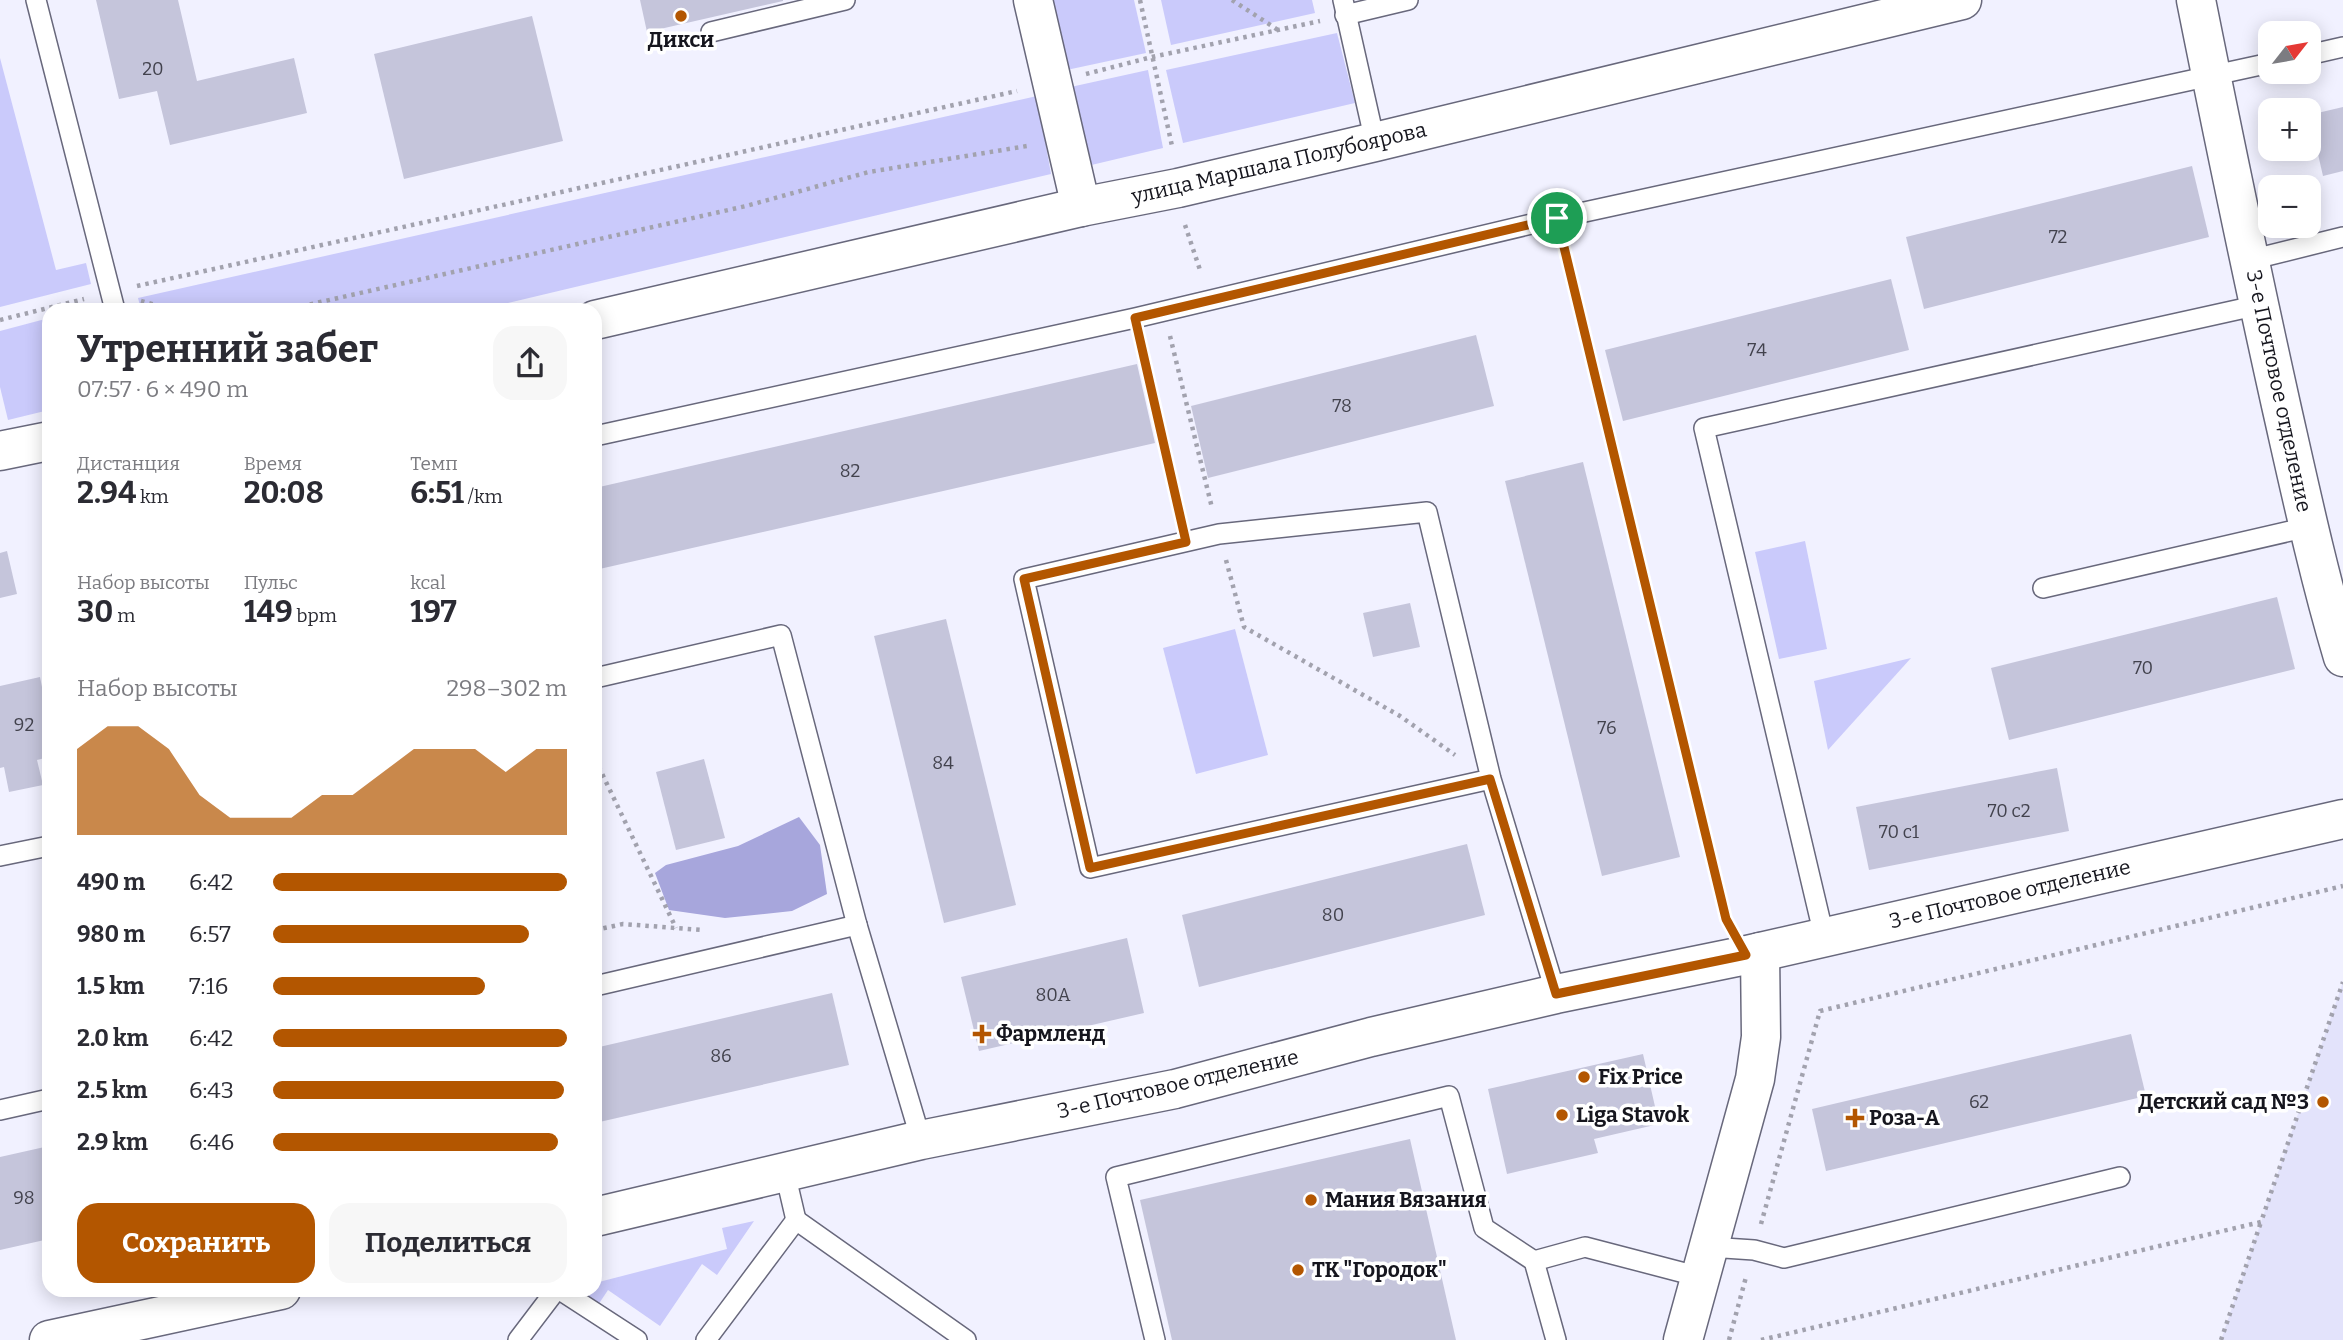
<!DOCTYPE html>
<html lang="ru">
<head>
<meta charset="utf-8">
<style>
	body { margin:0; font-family:Bitter,serif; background:#f7f7f7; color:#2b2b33; height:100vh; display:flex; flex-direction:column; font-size:26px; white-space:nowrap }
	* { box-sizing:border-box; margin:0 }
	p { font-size:23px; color:#7c7c81 }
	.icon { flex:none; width:38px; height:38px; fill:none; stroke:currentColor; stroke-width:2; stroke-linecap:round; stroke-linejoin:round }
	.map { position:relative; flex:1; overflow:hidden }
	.side { position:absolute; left:42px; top:303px; width:560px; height:994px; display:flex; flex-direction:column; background:#fff; border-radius:21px; box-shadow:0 4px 18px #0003 }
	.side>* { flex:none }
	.needle { width:46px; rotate:59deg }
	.tools { position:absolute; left:2258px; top:21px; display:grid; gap:14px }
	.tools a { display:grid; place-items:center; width:63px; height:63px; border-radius:14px; background:#fff; box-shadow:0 4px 18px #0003; font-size:35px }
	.pin { position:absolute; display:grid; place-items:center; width:60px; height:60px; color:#fff; margin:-30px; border:4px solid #fff; border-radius:50%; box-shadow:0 2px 7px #0007 }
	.round { display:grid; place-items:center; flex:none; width:74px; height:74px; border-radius:21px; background:#f7f7f7 }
	.headline { display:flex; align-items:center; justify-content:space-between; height:119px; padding:0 35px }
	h1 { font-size:38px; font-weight:700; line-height:52px }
	.figures { display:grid; grid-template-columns:repeat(3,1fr); gap:10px; height:119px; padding:7px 35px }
	.figures div { display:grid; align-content:center }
	.figures b { font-size:30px; font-weight:700 }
	.figures small { font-size:19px; font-weight:400 }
	.figures p { font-size:19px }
	.chart { height:196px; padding:14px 35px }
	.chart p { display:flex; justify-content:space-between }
	.chart svg { width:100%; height:126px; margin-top:7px; fill:#b35600; opacity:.7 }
	.cta { display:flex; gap:14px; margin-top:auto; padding:14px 35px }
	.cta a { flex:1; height:80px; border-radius:21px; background:#b35600; color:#fff; font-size:28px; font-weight:700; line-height:80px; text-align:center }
	.cta a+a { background:#f7f7f7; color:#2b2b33 }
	ul { padding:0 35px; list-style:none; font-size:23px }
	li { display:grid; grid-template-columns:112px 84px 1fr; align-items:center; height:52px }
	li i { height:18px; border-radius:9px; background:#b35600 }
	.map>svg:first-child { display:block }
	.built { fill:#e3e3fb }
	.green { fill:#cacafb }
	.forest { fill:#a7a6dc }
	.building { fill:#c5c5db }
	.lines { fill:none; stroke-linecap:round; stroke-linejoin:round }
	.lane-casing { stroke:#68687c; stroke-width:22 }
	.street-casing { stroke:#68687c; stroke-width:41 }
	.secondary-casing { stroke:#68687c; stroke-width:41 }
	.path { stroke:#a2a2ae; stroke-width:4.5; stroke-dasharray:3.5 5; stroke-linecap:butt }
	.lane { stroke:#fff; stroke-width:19 }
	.street { stroke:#fff; stroke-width:38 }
	.secondary { stroke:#fff; stroke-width:38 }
	.route-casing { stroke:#fff; stroke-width:14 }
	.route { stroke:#b35600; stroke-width:9 }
	.poi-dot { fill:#b35600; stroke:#fff; stroke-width:2.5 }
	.labels { text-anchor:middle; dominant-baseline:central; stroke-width:7; stroke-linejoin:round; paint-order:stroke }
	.number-label { font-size:18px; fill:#42424d }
	.poi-label { font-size:21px; font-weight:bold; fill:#16161e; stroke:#fff; text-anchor:start }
	.street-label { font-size:21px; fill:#16161e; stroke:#fff }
</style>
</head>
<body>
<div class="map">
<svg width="2343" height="1340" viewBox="0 0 2343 1340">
	<rect width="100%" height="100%" fill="#f1f1ff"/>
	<path class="built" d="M2343,982V1340H2221L2261,1222Z"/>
	<g class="green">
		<path d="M1048,0H1134L1146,53L1062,71Z"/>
		<path d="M1161,0H1312L1315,13L1171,45Z"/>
		<path d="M1337,33L1355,103L1183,143L1166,70Z"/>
		<path d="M0,58L56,270L86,263L91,284L0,307Z"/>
		<path d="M1148,70L1163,148L1083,167L1066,88Z"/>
		<path d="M1037,96L1051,174L478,310H141L138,298Z"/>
		<path d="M49,318V410L8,420L0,387V331Z"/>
		<path d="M1805,541L1827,649L1779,659L1755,552Z"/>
		<path d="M1235,629L1268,755L1196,774L1163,648Z"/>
		<path d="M1911,658L1828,750L1814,681Z"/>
		<path d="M754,1221L717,1275L702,1264L660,1326L608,1290L598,1305L576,1290H595V1283L727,1249L722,1228Z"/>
	</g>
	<path class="forest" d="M799,817L820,845L827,894L792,911L725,918L669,910L655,873L666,865L738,846Z"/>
	<g class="building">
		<path d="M96,0H178L197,81L294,58L307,113L170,145L157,91L119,99Z"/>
		<path d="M640,0H783V1L647,32Z"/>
		<path d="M532,16L563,141L404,179L374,54Z"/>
		<path d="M2343,107V171L2323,176L2309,115Z"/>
		<path d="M2192,166L2209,237L1924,309L1906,237Z"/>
		<path d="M1891,279L1909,350L1623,421L1605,350Z"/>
		<path d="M1476,335L1494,406L1208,478L1191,406Z"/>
		<path d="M1137,364L1155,443L595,570V488Z"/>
		<path d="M1583,462L1680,857L1602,876L1505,481Z"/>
		<path d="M7,551L17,594L0,598V553Z"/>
		<path d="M2277,597L2295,669L2009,740L1991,668Z"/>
		<path d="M1410,603L1420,647L1373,657L1363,613Z"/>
		<path d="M946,619L1016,905L944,923L874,636Z"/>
		<path d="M40,677L43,692L49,691V757L37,760L43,785L9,792L4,767L0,768V686Z"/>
		<path d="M704,759L725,838L676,850L656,772Z"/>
		<path d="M2057,768L2069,831L1869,870L1856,807Z"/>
		<path d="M1467,844L1485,915L1199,987L1182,915Z"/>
		<path d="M1127,938L1144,1013L979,1051L961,977Z"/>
		<path d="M832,993L849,1065L595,1123V1048Z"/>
		<path d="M2131,1034L2146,1096L1826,1171L1812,1109Z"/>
		<path d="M1643,1054L1659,1124L1594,1139L1598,1153L1507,1174L1488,1089Z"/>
		<path d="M1410,1139L1456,1340H1172L1140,1200Z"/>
		<path d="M49,1146V1239L0,1250V1157Z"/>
	</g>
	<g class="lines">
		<g class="lane-casing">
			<g id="lane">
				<path d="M36,0L115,310"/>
				<path d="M1343,0L1375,142"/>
				<path d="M1345,15L1408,0"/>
				<path d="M711,32L845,0"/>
				<path d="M2308,55L2343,47"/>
				<path d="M2250,260L2343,237"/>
				<path d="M595,436L1135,318L1557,218L2270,63"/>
				<path d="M2043,588L2308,527"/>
				<path d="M595,678L781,635L857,925L921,1140"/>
				<path d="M1491,779L1090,868L1024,579L1219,534L1427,512L1491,779L1556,994"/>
				<path d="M0,856L49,846"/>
				<path d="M1824,936L1704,428L2259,305"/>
				<path d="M595,986L857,925"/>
				<path d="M0,1110L49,1099"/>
				<path d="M785,1173L796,1220"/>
				<path d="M1709,1247L1754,1250L1784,1258L2120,1177"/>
				<path d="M1534,1261L1585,1247L1700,1277"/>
				<path d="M560,1290L637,1340"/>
				<path d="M518,1340L556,1290"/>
				<path d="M706,1340L796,1220L966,1340"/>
				<path d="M1155,1340L1116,1177L1449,1096L1484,1228L1534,1261L1556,1340"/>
			</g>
		</g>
		<g class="street-casing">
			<g id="street">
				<path d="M1033,0L1081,207"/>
				<path d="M2196,0C2223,135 2251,270 2281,405C2300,489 2318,573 2343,657"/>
				<path d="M595,1217L921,1140L1175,1089L1371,1037L1556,994L1747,955L2343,819"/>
				<path d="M49,1340L281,1290"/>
				<path d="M1683,1340L1755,1079L1761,1037L1760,952"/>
			</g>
		</g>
		<g class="secondary-casing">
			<g id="secondary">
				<path d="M595,320L1081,207L1178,188L1375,142L1962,0"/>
				<path d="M0,451L49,441"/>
			</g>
		</g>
		<g class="path">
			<path d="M1140,0L1172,146"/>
			<path d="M1232,0L1278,30"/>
			<path d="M1086,74L1152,57L1320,21"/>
			<path d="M1185,225L1201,273"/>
			<path d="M1563,243L1728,922"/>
			<path d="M137,286L1017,91"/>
			<path d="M141,301L174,310"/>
			<path d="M285,310L746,206L869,172L1027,146"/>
			<path d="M0,320L84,299"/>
			<path d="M1170,336L1212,508"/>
			<path d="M1141,343L1180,515"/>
			<path d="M1226,560L1244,627L1400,716L1455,755"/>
			<path d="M595,759L676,928"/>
			<path d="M595,930L623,924L702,930"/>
			<path d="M1761,1224L1820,1011L2343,886"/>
			<path d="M1729,1340L1746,1277"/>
			<path d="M1761,1340L2261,1222L2343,982"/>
			<path d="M2221,1340L2261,1222"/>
		</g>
		<use href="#lane" class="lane"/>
		<use href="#street" class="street"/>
		<use href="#secondary" class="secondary"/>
	</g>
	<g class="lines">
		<g class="route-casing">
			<path id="route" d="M1557,218L1726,919L1746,955L1556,994L1490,779L1090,868L1024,579L1186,542L1135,318Z"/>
		</g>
		<use href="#route" class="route"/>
	</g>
	<g class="poi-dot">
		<circle cx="681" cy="16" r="7"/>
		<path d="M978.5 1023.5h7v7h7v7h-7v7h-7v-7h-7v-7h7z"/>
		<circle cx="1584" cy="1077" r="7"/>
		<circle cx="2323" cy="1102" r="7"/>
		<circle cx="1562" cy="1115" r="7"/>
		<path d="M1851.5 1107.5h7v7h7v7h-7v7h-7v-7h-7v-7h7z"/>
		<circle cx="1311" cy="1200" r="7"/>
		<circle cx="1298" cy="1270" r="7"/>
	</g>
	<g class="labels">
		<g class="number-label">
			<text x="153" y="69">20</text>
			<text x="2058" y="237">72</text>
			<text x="1757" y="350">74</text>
			<text x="1342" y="406">78</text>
			<text x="850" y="471">82</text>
			<text x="2143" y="668">70</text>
			<text x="24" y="725">92</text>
			<text x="1607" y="728">76</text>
			<text x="943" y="763">84</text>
			<text x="2009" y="811">70 с2</text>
			<text x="1899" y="832">70 с1</text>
			<text x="1333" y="915">80</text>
			<text x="1053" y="995">80А</text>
			<text x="721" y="1056">86</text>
			<text x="1979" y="1102">62</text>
			<text x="24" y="1198">98</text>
		</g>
		<g class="poi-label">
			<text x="681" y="40" text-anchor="middle">Дикси</text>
			<text x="996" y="1034">Фармленд</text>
			<text x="1598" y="1077">Fix Price</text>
			<text x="2309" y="1102" text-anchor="end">Детский сад №3</text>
			<text x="1576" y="1115">Liga Stavok</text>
			<text x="1869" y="1118">Роза-А</text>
			<text x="1325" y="1200">Мания Вязания</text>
			<text x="1312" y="1270">ТК "Городок"</text>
		</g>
		<g class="street-label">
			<text transform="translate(1279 163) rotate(-13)">улица Маршала Полубоярова</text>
			<text transform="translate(2279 391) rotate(78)">3-е Почтовое отделение</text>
			<text transform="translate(2010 894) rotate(-13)">3-е Почтовое отделение</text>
			<text transform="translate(1178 1084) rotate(-13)">3-е Почтовое отделение</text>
		</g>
	</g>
</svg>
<div class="tools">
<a><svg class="needle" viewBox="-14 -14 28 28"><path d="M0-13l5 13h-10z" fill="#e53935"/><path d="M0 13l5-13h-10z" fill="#7c7c81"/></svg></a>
<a>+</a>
<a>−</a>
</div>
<div class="pin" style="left:1557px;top:218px;background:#1e9e55"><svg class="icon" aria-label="arrive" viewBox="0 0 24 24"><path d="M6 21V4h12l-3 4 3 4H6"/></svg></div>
<section class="side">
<div class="headline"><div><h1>Утренний забег</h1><p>07:57 · 6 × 490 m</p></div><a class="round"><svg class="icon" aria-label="share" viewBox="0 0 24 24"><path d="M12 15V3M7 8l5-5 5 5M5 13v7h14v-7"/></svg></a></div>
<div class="figures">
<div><p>Дистанция</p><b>2.94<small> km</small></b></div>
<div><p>Время</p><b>20:08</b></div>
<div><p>Темп</p><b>6:51<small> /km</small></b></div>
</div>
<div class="figures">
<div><p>Набор высоты</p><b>30<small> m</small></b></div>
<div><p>Пульс</p><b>149<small> bpm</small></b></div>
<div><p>kcal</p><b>197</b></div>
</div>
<div class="chart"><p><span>Набор высоты</span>298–302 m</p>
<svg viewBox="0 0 160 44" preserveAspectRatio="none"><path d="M0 44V14L10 6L20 6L30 14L40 30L50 38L60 38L70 38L80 30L90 30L100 22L110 14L120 14L130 14L140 22L150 14L160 14V44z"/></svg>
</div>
<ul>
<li><b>490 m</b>6:42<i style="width:100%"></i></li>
<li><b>980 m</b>6:57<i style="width:87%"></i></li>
<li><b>1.5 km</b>7:16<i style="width:72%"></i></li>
<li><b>2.0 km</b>6:42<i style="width:100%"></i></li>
<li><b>2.5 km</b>6:43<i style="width:99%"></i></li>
<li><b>2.9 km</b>6:46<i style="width:97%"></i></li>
</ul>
<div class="cta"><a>Сохранить</a><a>Поделиться</a></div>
</section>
</div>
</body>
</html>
